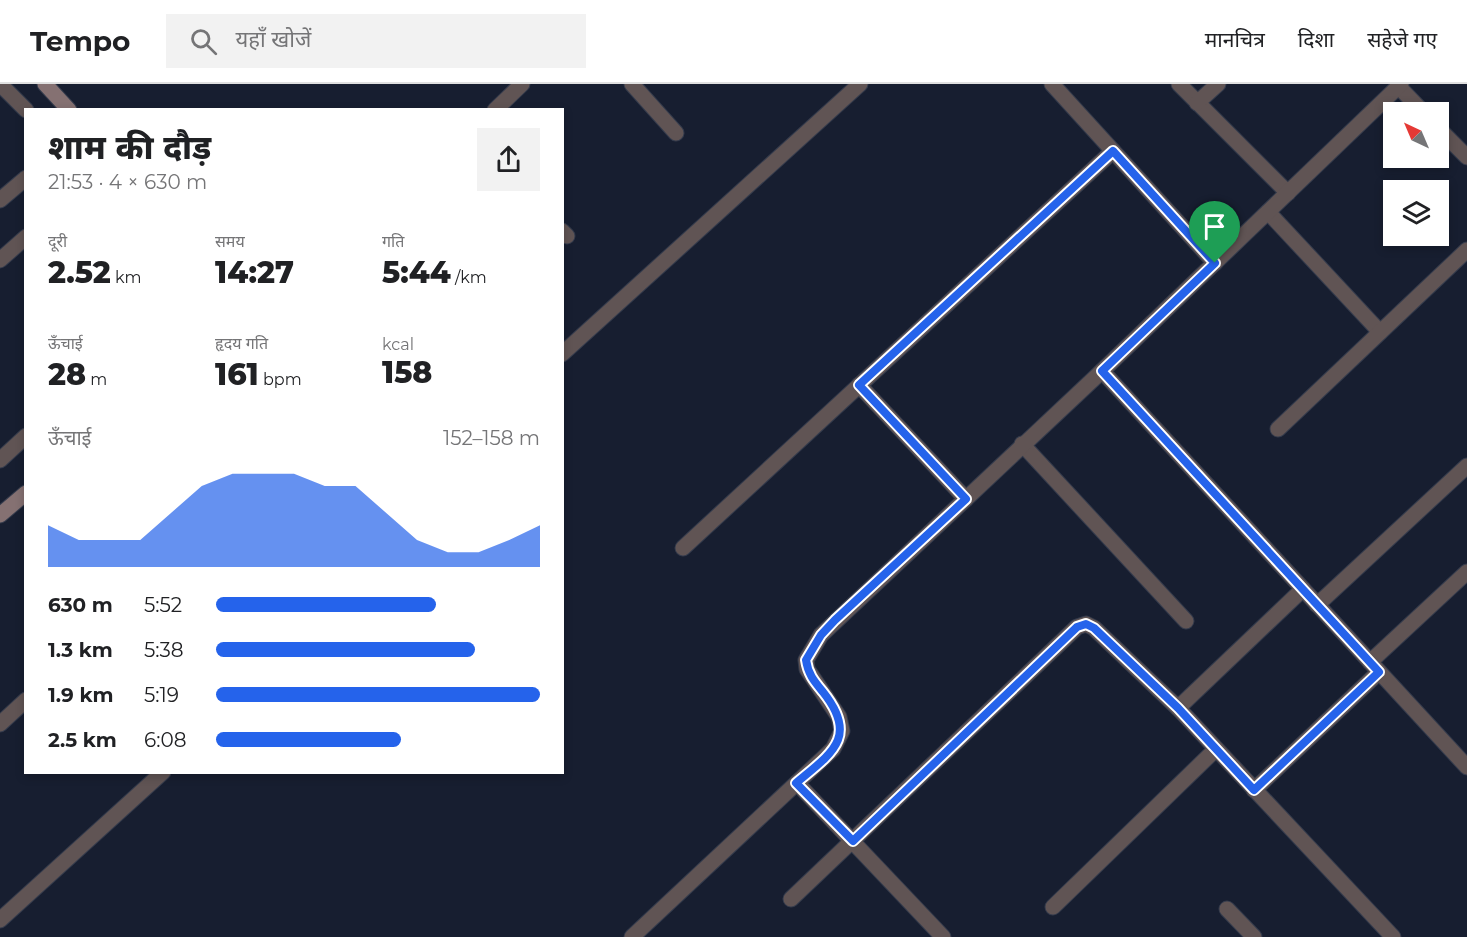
<!DOCTYPE html>
<html lang="hi">
<head>
<meta charset="utf-8">
<style>
	body { margin:0; font-family:Montserrat,"Noto Sans Devanagari",sans-serif; background:#f2f2f2; color:#202124; height:100vh; display:flex; flex-direction:column; font-size:22px; white-space:nowrap }
	* { box-sizing:border-box; margin:0 }
	p { font-size:20px; color:#757577 }
	.icon { flex:none; width:33px; height:33px; fill:none; stroke:currentColor; stroke-width:2; stroke-linecap:round; stroke-linejoin:round }
	.map { position:relative; flex:1; overflow:hidden }
	.details { position:absolute; left:24px; top:24px; width:540px; height:666px; display:flex; flex-direction:column; background:#fff; border-radius:0px; box-shadow:0 3px 9px #0003 }
	.details>* { flex:none }
	.needle { width:39px; rotate:316deg }
	.controls { position:absolute; left:1383px; top:18px; display:grid; gap:12px }
	.controls a { display:grid; place-items:center; width:66px; height:66px; border-radius:0px; background:#fff; box-shadow:0 3px 9px #0003; font-size:30px }
	.pin { position:absolute; display:grid; place-items:center; width:51px; height:51px; color:#fff; margin:-62px -26px; border-radius:50% 50% 50% 0; rotate:-45deg; box-shadow:0 0 6px #0007 }
	.pin .icon { rotate:45deg }
	.round { display:grid; place-items:center; flex:none; width:63px; height:63px; border-radius:0px; background:#f2f2f2 }
	.head { display:flex; align-items:center; justify-content:space-between; height:102px; padding:0 24px }
	h1 { font-size:33px; font-weight:800; line-height:45px }
	.figures { display:grid; grid-template-columns:repeat(3,1fr); gap:9px; height:102px; padding:6px 24px }
	.figures div { display:grid; align-content:center }
	.figures b { font-size:30px; font-weight:800 }
	.figures small { font-size:16px; font-weight:400 }
	.figures p { font-size:16px }
	.chart { height:168px; padding:12px 24px }
	.chart p { display:flex; justify-content:space-between }
	.chart svg { width:100%; height:108px; margin-top:6px; fill:#2563eb; opacity:.7 }
	ul { padding:0 24px; list-style:none; font-size:20px }
	li { display:grid; grid-template-columns:96px 72px 1fr; align-items:center; height:45px }
	li i { height:15px; border-radius:8px; background:#2563eb }
	header { display:flex; align-items:center; gap:36px; box-sizing:border-box; height:84px; padding:0 30px; background:#fff; border-bottom:2px solid #e0e0e0 }
	header strong { font-size:28px }
	nav { display:flex; gap:33px; margin-inline-start:auto; font-size:21px }
	.search { width:420px; height:54px; background:#f2f2f2; display:flex; align-items:center; gap:15px; box-sizing:border-box; padding:0 21px; border-radius:0px; color:#757577; font-size:22px }
	.map>svg:first-child { display:block }
	.lines { fill:none; stroke-linecap:round; stroke-linejoin:round }
	.street-casing { stroke:#343b4c; stroke-width:17 }
	.secondary-casing { stroke:#343b4c; stroke-width:17 }
	.street { stroke:#605454; stroke-width:15 }
	.secondary { stroke:#857172; stroke-width:15 }
	.route-casing { stroke:#fff; stroke-width:12 }
	.route { stroke:#2563eb; stroke-width:8 }
</style>
</head>
<body>
<header>
<strong>Tempo</strong>
<div class="search"><svg class="icon" aria-label="search" viewBox="0 0 24 24"><circle cx="10" cy="10" r="6"/><path d="M15 15l6 6"/></svg>यहाँ खोजें</div>
<nav><a>मानचित्र</a><a>दिशा</a><a>सहेजे गए</a></nav>
</header>
<div class="map">
<svg width="1467" height="853" viewBox="0 0 1467 853">
	<rect width="100%" height="100%" fill="#171e30"/>
	<g class="lines">
		<g class="street-casing">
			<g id="street">
				<path d="M0,0L26,26"/>
				<path d="M632,0L676,49"/>
				<path d="M1052,0L1215,179"/>
				<path d="M1179,0L1288,109"/>
				<path d="M1398,2L1423,28"/>
				<path d="M1197,19L1218,0"/>
				<path d="M495,26L522,0"/>
				<path d="M1438,44L1467,73"/>
				<path d="M0,116L26,94"/>
				<path d="M1268,128L1380,248"/>
				<path d="M562,147L567,152"/>
				<path d="M0,176L26,153"/>
				<path d="M562,270L860,0"/>
				<path d="M1102,287L1467,683"/>
				<path d="M859,301L966,415"/>
				<path d="M1278,345L1467,166"/>
				<path d="M1022,360L1186,537"/>
				<path d="M0,376L26,352"/>
				<path d="M683,464L1113,67"/>
				<path d="M1317,521L1467,382"/>
				<path d="M1370,578L1467,488"/>
				<path d="M1178,624L1303,505"/>
				<path d="M0,640L26,616"/>
				<path d="M797,699L943,853"/>
				<path d="M1254,706L1379,588"/>
				<path d="M791,815L1077,543L1086,540L1094,544L1178,624L1393,853"/>
				<path d="M1053,823L1216,665"/>
				<path d="M1227,825L1254,853"/>
				<path d="M0,836L163,688"/>
				<path d="M632,853L833,665L842,647L839,633L807,585L806,576L821,551L1102,287L1401,0"/>
			</g>
		</g>
		<g class="secondary-casing">
			<g id="secondary">
				<path d="M45,0L69,26"/>
				<path d="M0,431L26,409"/>
			</g>
		</g>
		<use href="#street" class="street"/>
		<use href="#secondary" class="secondary"/>
	</g>
	<g class="lines">
		<g class="route-casing">
			<path id="route" d="M1113,67L1215,179L1102,287L1379,588L1254,706L1178,624L1094,544L1086,540L1077,543L853,757L796,699C832,669 859,653 823,608C814,597 808,590 806,576L821,551L835,536L966,415L859,301Z"/>
		</g>
		<use href="#route" class="route"/>
	</g>
</svg>
<div class="controls">
<a><svg class="needle" viewBox="-14 -14 28 28"><path d="M0-13l5 13h-10z" fill="#e53935"/><path d="M0 13l5-13h-10z" fill="#757577"/></svg></a>
<a><svg class="icon" aria-label="layers" viewBox="0 0 24 24"><path d="M12 4l9 5-9 5-9-5zM3 14l9 5 9-5"/></svg></a>
</div>
<div class="pin" style="left:1215px;top:179px;background:#1e9e55"><svg class="icon" aria-label="arrive" viewBox="0 0 24 24"><path d="M6 21V4h12l-3 4 3 4H6"/></svg></div>
<section class="details">
<div class="head"><div><h1>शाम की दौड़</h1><p>21:53 · 4 × 630 m</p></div><a class="round"><svg class="icon" aria-label="share" viewBox="0 0 24 24"><path d="M12 15V3M7 8l5-5 5 5M5 13v7h14v-7"/></svg></a></div>
<div class="figures">
<div><p>दूरी</p><b>2.52<small> km</small></b></div>
<div><p>समय</p><b>14:27</b></div>
<div><p>गति</p><b>5:44<small> /km</small></b></div>
</div>
<div class="figures">
<div><p>ऊँचाई</p><b>28<small> m</small></b></div>
<div><p>हृदय गति</p><b>161<small> bpm</small></b></div>
<div><p>kcal</p><b>158</b></div>
</div>
<div class="chart"><p><span>ऊँचाई</span>152–158 m</p>
<svg viewBox="0 0 160 44" preserveAspectRatio="none"><path d="M0 44V27L10 33L20 33L30 33L40 22L50 11L60 6L70 6L80 6L90 11L100 11L110 22L120 33L130 38L140 38L150 33L160 27V44z"/></svg>
</div>
<ul>
<li><b>630 m</b>5:52<i style="width:68%"></i></li>
<li><b>1.3 km</b>5:38<i style="width:80%"></i></li>
<li><b>1.9 km</b>5:19<i style="width:100%"></i></li>
<li><b>2.5 km</b>6:08<i style="width:57%"></i></li>
</ul>
</section>
</div>
</body>
</html>
